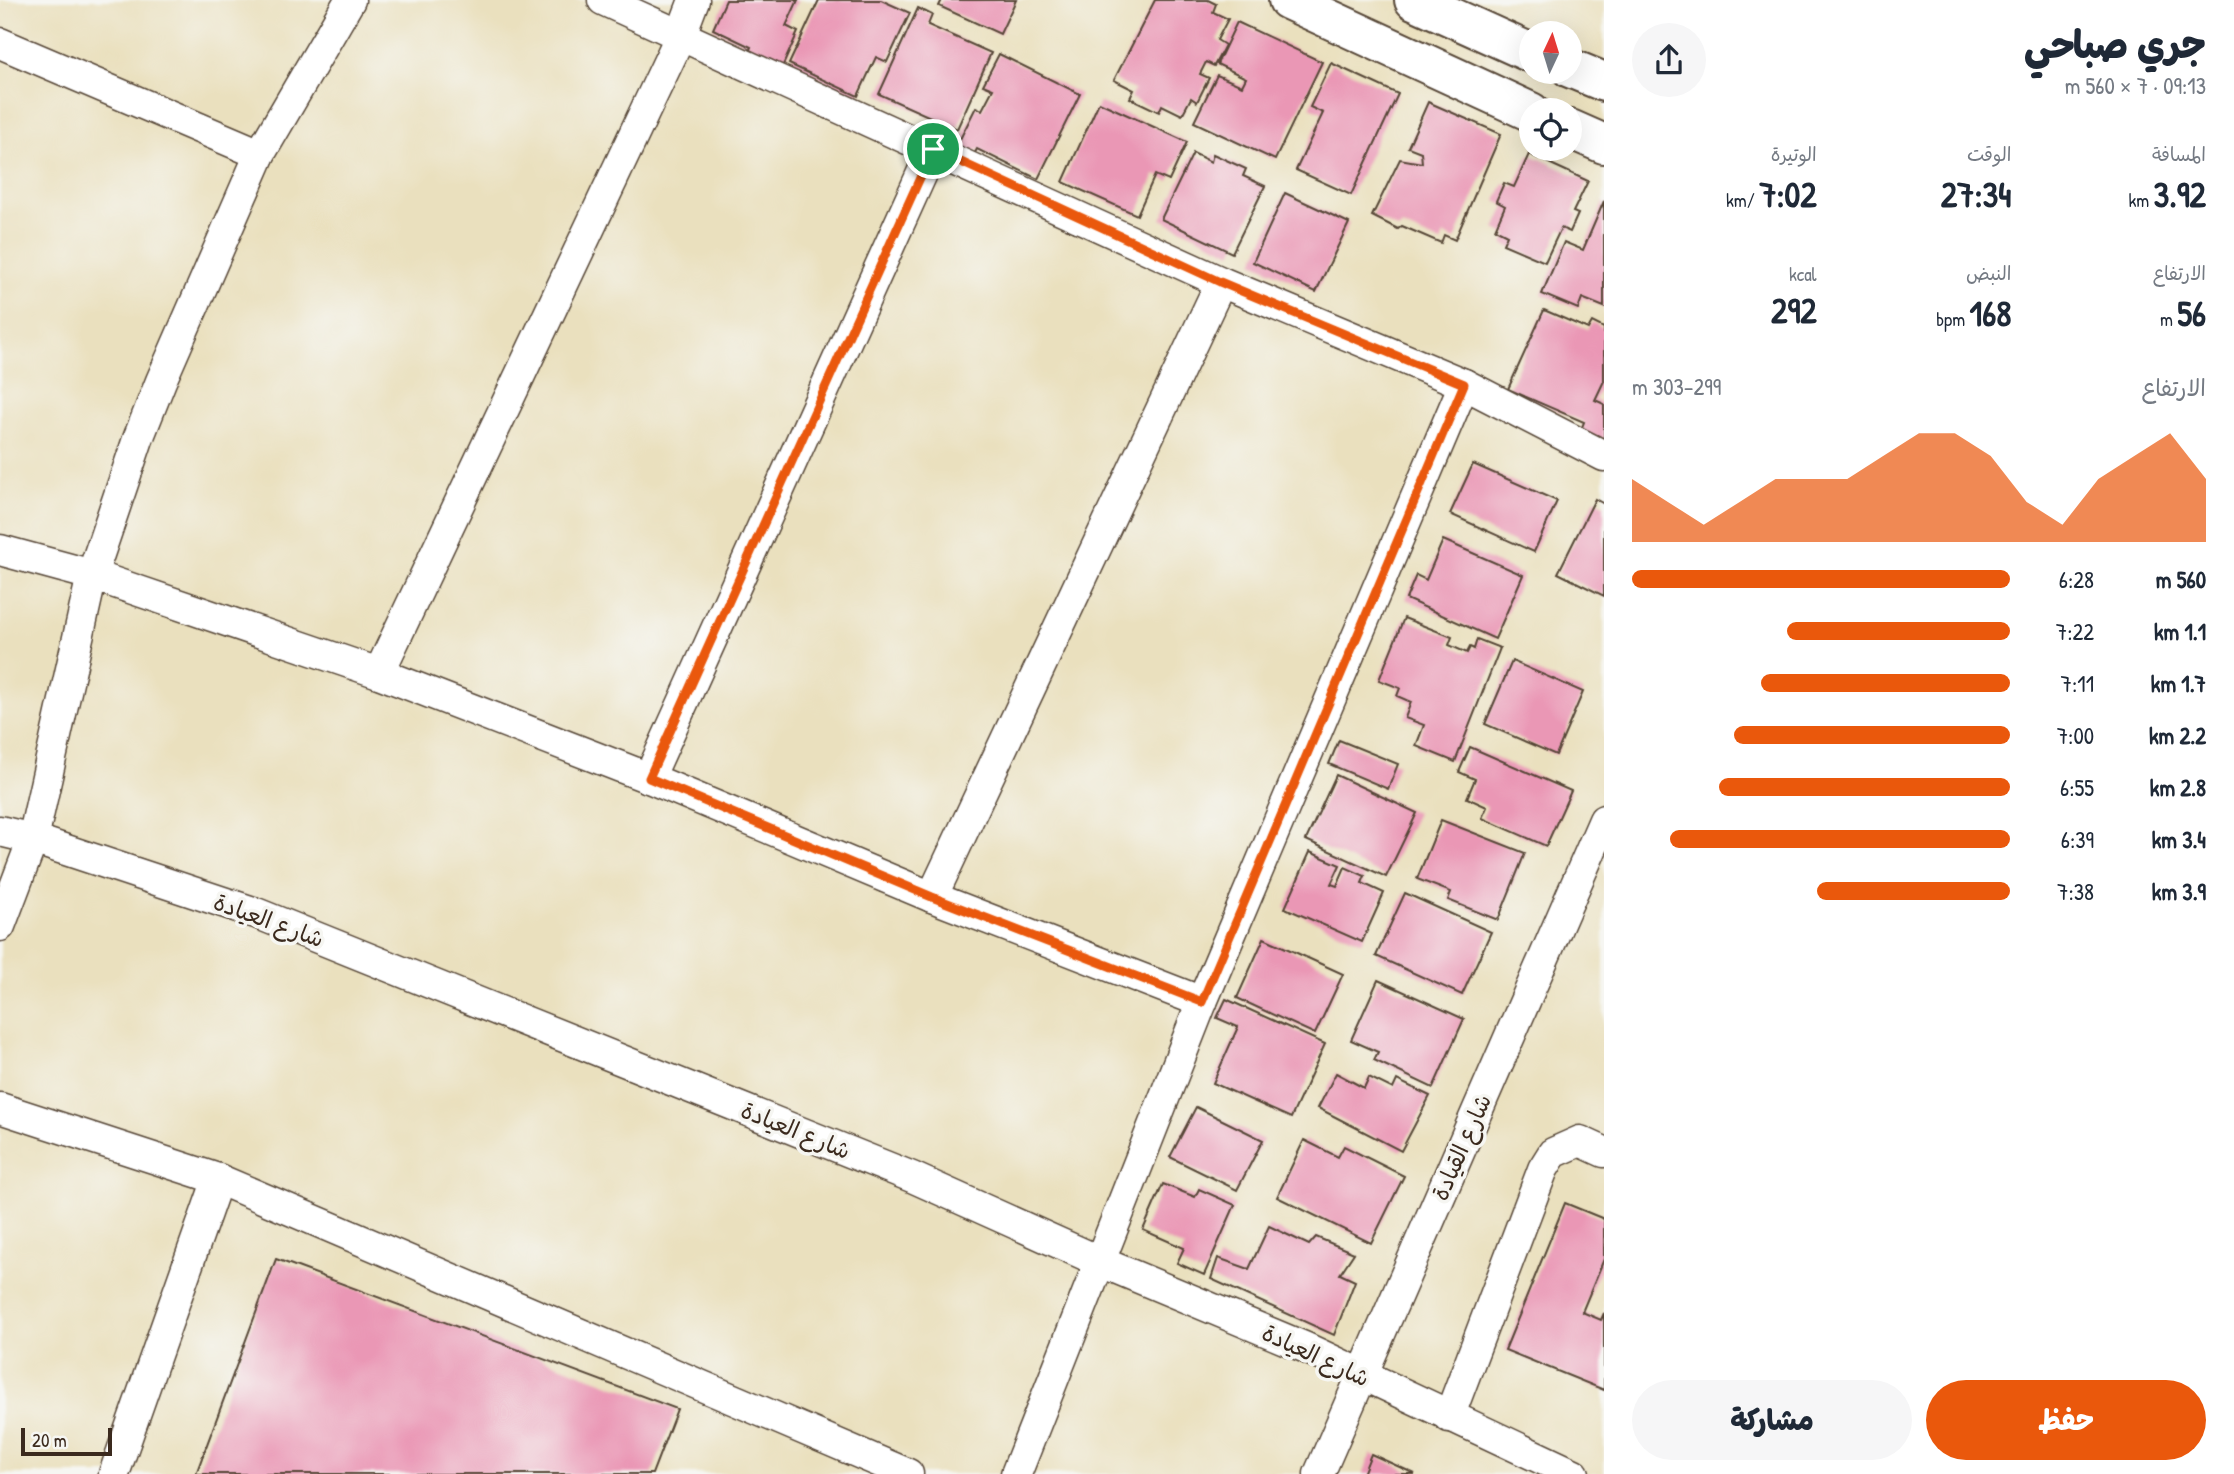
<!DOCTYPE html>
<html lang="ar">
<head>
<meta charset="utf-8">
<style>
	body { margin:0; font-family:"Patrick Hand","Playpen Sans Arabic",sans-serif; background:#f6f6f7; color:#1f2937; direction:rtl; height:100vh; display:flex; flex-direction:column; font-size:26px; white-space:nowrap }
	* { box-sizing:border-box; margin:0 }
	p { font-size:23px; color:#747a83 }
	.icon { flex:none; width:38px; height:38px; fill:none; stroke:currentColor; stroke-width:2; stroke-linecap:round; stroke-linejoin:round }
	.map { position:relative; flex:1; overflow:hidden; direction:ltr }
	.details { display:flex; flex-direction:column; background:#fff; width:630px }
	.details>* { flex:none }
	.needle { width:46px; rotate:4deg }
	.controls { position:absolute; left:1519px; top:21px; display:grid; gap:14px }
	.controls a { display:grid; place-items:center; width:63px; height:63px; border-radius:50%; background:#fff; box-shadow:0 7px 28px #0002; font-size:35px }
	.scale { position:absolute; left:21px; bottom:18px; width:91px; box-sizing:border-box; padding-left:7px; border:4px solid #3b2a1e; border-top:0; font-size:19px; line-height:24px; white-space:nowrap; color:#3b2a1e; -webkit-text-stroke:5px #f6f6f2; paint-order:stroke }
	.pin { position:absolute; display:grid; place-items:center; width:60px; height:60px; color:#fff; margin:-30px; border:4px solid #fff; border-radius:50%; box-shadow:0 2px 7px #0007 }
	.round { display:grid; place-items:center; flex:none; width:74px; height:74px; border-radius:37px; background:#f6f6f7 }
	.headline { display:flex; align-items:center; justify-content:space-between; height:119px; padding:0 28px }
	h1 { font-size:38px; font-weight:800; line-height:52px }
	.metrics { display:grid; grid-template-columns:repeat(3,1fr); gap:10px; height:119px; padding:7px 28px }
	.metrics div { display:grid; align-content:center }
	.metrics b { font-size:35px; font-weight:800 }
	.metrics small { font-size:19px; font-weight:400 }
	.metrics p { font-size:19px }
	.chart { height:196px; padding:14px 28px }
	.chart p { display:flex; justify-content:space-between }
	.chart svg { width:100%; height:126px; margin-top:7px; fill:#ea580c; opacity:.7 }
	.primary-button { display:flex; gap:14px; margin-top:auto; padding:14px 28px }
	.primary-button a { flex:1; height:80px; border-radius:42px; background:#ea580c; color:#fff; font-size:28px; font-weight:800; line-height:80px; text-align:center }
	.primary-button a+a { background:#f6f6f7; color:#1f2937 }
	ul { padding:0 28px; list-style:none; font-size:23px }
	li { display:grid; grid-template-columns:112px 84px 1fr; align-items:center; height:52px }
	li i { height:18px; border-radius:9px; background:#ea580c }
	main { display:flex; flex:1; min-height:0 }
	.map>svg:first-child { display:block }
	.building { fill:#ea97b5 }
	.lines { fill:none; stroke-linecap:round; stroke-linejoin:round }
	.minor-casing { stroke:#554536; stroke-width:33 }
	.major-casing { stroke:#554536; stroke-width:42 }
	.minor { stroke:#fff; stroke-width:30 }
	.major { stroke:#fff; stroke-width:38 }
	.route-casing { stroke:#fff; stroke-width:14 }
	.route { stroke:#ea580c; stroke-width:9 }
	.labels { text-anchor:middle; dominant-baseline:central; stroke-width:7; stroke-linejoin:round; paint-order:stroke }
	.street-label { font-size:23px; fill:#3b2a1e; stroke:#f6f6f2 }
</style>
</head>
<body>
<main>
<section class="details">
<div class="headline"><div><h1>جري صباحي</h1><p>09:13 · 7 × 560 m</p></div><a class="round"><svg class="icon" aria-label="share" viewBox="0 0 24 24"><path d="M12 15V3M7 8l5-5 5 5M5 13v7h14v-7"/></svg></a></div>
<div class="metrics">
<div><p>المسافة</p><b>3.92<small> km</small></b></div>
<div><p>الوقت</p><b>27:34</b></div>
<div><p>الوتيرة</p><b>7:02<small> /km</small></b></div>
</div>
<div class="metrics">
<div><p>الارتفاع</p><b>56<small> m</small></b></div>
<div><p>النبض</p><b>168<small> bpm</small></b></div>
<div><p>kcal</p><b>292</b></div>
</div>
<div class="chart"><p><span>الارتفاع</span>299–303 m</p>
<svg viewBox="0 0 160 44" preserveAspectRatio="none"><path d="M0 44V22L10 30L20 38L30 30L40 22L50 22L60 22L70 14L80 6L90 6L100 14L110 30L120 38L130 22L140 14L150 6L160 22V44z"/></svg>
</div>
<ul>
<li><b>560 m</b>6:28<i style="width:100%"></i></li>
<li><b>1.1 km</b>7:22<i style="width:59%"></i></li>
<li><b>1.7 km</b>7:11<i style="width:66%"></i></li>
<li><b>2.2 km</b>7:00<i style="width:73%"></i></li>
<li><b>2.8 km</b>6:55<i style="width:77%"></i></li>
<li><b>3.4 km</b>6:39<i style="width:90%"></i></li>
<li><b>3.9 km</b>7:38<i style="width:51%"></i></li>
</ul>
<div class="primary-button"><a>حفظ</a><a>مشاركة</a></div>
</section>
<div class="map">
<svg width="1604" height="1474" viewBox="0 0 1604 1474">
	<rect width="100%" height="100%" fill="#f6f6f2"/>
	<filter id="ink" filterUnits="userSpaceOnUse"><feTurbulence type="fractalNoise" baseFrequency=".0143" numOctaves="2"/><feDisplacementMap in="SourceGraphic" scale="14" xChannelSelector="R" yChannelSelector="G"/><feConvolveMatrix kernelMatrix="1 2 1 2 8 2 1 2 1" color-interpolation-filters="sRGB"/></filter>
	<filter id="wash" filterUnits="userSpaceOnUse"><feTurbulence type="fractalNoise" baseFrequency=".00686" numOctaves="4" result="noise"/><feDisplacementMap in="SourceGraphic" scale="28" xChannelSelector="R" yChannelSelector="G"/><feGaussianBlur stdDeviation="1.57" result="paint"/><feColorMatrix in="noise" values="0 0 0 0 0 0 0 0 0 0 0 0 0 0 0 0 0 1.4 0 .05"/><feComposite in="paint" operator="in"/></filter>
	<g filter="url(#wash)">
		<rect width="100%" height="100%" fill="#eae0be"/>
		<g id="blocks">
			<g class="building">
				<path d="M726,0H798L786,26L798,32L780,72L747,56L751,47L713,29Z"/>
				<path d="M819,0H881L910,13L887,62L876,57L858,96L789,64Z"/>
				<path d="M942,0H1016L1000,34L939,6Z"/>
				<path d="M1155,0H1208L1216,4L1213,12L1228,19L1217,40L1225,45L1214,66L1206,62L1200,74L1209,78L1197,102L1191,98L1182,115L1162,105L1159,112L1130,98L1134,90L1114,80Z"/>
				<path d="M918,8L932,15L928,25L991,53L957,129L879,94Z"/>
				<path d="M1237,22L1322,62L1275,160L1194,122L1217,75L1242,86L1246,78L1217,64Z"/>
				<path d="M999,54L1080,94L1038,179L977,149L971,160L954,151L976,107L982,110L993,89L983,85Z"/>
				<path d="M1331,63L1398,94L1351,195L1296,170L1323,113L1310,107Z"/>
				<path d="M1099,102L1187,142L1169,181L1155,175L1137,215L1063,182Z"/>
				<path d="M1428,102L1501,134L1455,240L1444,235L1441,243L1402,226L1398,229L1372,216L1400,159L1422,163L1421,152L1408,147Z"/>
				<path d="M1193,153L1211,162L1213,154L1246,169L1243,176L1265,186L1232,253L1161,219Z"/>
				<path d="M1529,154L1588,181L1573,212L1578,214L1570,232L1561,228L1545,262L1503,244L1507,235L1495,229L1505,206L1496,201L1504,183L1514,187Z"/>
				<path d="M1285,193L1349,223L1316,292L1253,262Z"/>
				<path d="M1604,201V307L1582,298L1578,309L1542,294L1564,242L1583,250Z"/>
				<path d="M1544,310L1588,329L1592,322L1604,328V381L1595,400L1604,404V437L1601,445L1579,435L1584,422L1508,389Z"/>
				<path d="M1473,464L1557,501L1534,552L1450,514Z"/>
				<path d="M1595,499L1604,504V596L1558,573Z"/>
				<path d="M1443,540L1523,575L1495,639L1406,599L1416,575L1426,580Z"/>
				<path d="M1404,618L1452,637L1449,645L1467,653L1470,647L1474,649L1477,639L1500,648L1455,762L1416,746L1424,725L1405,718L1411,702L1397,696L1400,688L1379,680Z"/>
				<path d="M1512,661L1583,692L1556,755L1485,724Z"/>
				<path d="M1339,740L1398,764L1388,789L1329,764Z"/>
				<path d="M1470,747L1571,791L1546,846L1482,818L1487,807L1467,798L1475,779L1459,772Z"/>
				<path d="M1336,775L1417,813L1386,877L1306,840Z"/>
				<path d="M1441,820L1525,853L1498,920L1448,900L1451,892L1417,879Z"/>
				<path d="M1310,852L1340,865L1331,884L1337,886L1345,867L1365,876L1362,883L1384,893L1362,942L1285,908Z"/>
				<path d="M1405,893L1491,932L1462,995L1376,956Z"/>
				<path d="M1264,938L1343,974L1315,1034L1237,998Z"/>
				<path d="M1378,980L1464,1019L1433,1088L1374,1060L1378,1052L1351,1040Z"/>
				<path d="M1226,999L1325,1044L1291,1118L1213,1083L1238,1027L1217,1018Z"/>
				<path d="M1336,1073L1364,1088L1369,1077L1393,1089L1397,1080L1430,1096L1401,1151L1318,1108Z"/>
				<path d="M1196,1107L1263,1140L1237,1190L1170,1157Z"/>
				<path d="M1304,1140L1338,1157L1344,1146L1404,1176L1371,1243L1277,1197Z"/>
				<path d="M1163,1184L1195,1197L1199,1189L1235,1205L1204,1275L1177,1263L1184,1248L1143,1230Z"/>
				<path d="M1565,1203L1604,1219V1259L1582,1312L1601,1320L1604,1313V1390L1505,1350Z"/>
				<path d="M1269,1226L1309,1245L1316,1237L1354,1253L1340,1274L1355,1281L1334,1335L1211,1279L1218,1258L1249,1269Z"/>
				<path d="M276,1259L677,1409L652,1474H196Z"/>
				<path d="M1371,1454L1415,1474H1363Z"/>
			</g>
		</g>
	</g>
	<g filter="url(#ink)">
		<use href="#blocks" fill-opacity="0" stroke="#554536" stroke-width="2"/>
		<g class="lines">
			<g class="minor-casing">
				<g id="minor">
					<path d="M603,0L1221,282L1464,384L1604,456"/>
					<path d="M0,43L260,154"/>
					<path d="M0,550L92,575L379,673L649,778L932,897L1202,1002"/>
					<path d="M379,673L680,37L694,0"/>
					<path d="M649,778L933,149"/>
					<path d="M0,831L33,839L256,913L912,1177L1101,1262L1304,1347L1574,1474"/>
					<path d="M932,897L1221,282"/>
					<path d="M0,926L33,839L92,575L138,439L161,381L260,154L350,0"/>
					<path d="M0,1108L218,1179L908,1474"/>
					<path d="M1449,1417L1543,1169L1553,1153L1580,1141L1604,1152"/>
					<path d="M114,1474L218,1179"/>
					<path d="M1016,1474L1202,1002L1464,384"/>
					<path d="M1319,1474L1604,820"/>
				</g>
			</g>
			<g class="major-casing">
				<g id="major">
					<path d="M1288,0L1531,112"/>
					<path d="M1414,0L1531,53"/>
					<path d="M1570,68L1604,82"/>
					<path d="M1570,129L1604,144"/>
				</g>
			</g>
			<use href="#minor" class="minor"/>
			<use href="#major" class="major"/>
		</g>
	</g>
	<g class="lines" filter="url(#ink)">
		<g class="route-casing">
			<path id="route" d="M933,149L1220,282L1464,384L1202,1002L932,897L649,778Z"/>
		</g>
		<use href="#route" class="route"/>
	</g>
	<g class="labels">
		<g class="street-label">
			<text transform="translate(269 920) rotate(20)">شارع العيادة</text>
			<text transform="translate(796 1130) rotate(22)">شارع العيادة</text>
			<text transform="translate(1461 1147) rotate(-66)">شارع القيادة</text>
			<text transform="translate(1316 1355) rotate(25)">شارع العيادة</text>
		</g>
	</g>
</svg>
<div class="controls">
<a><svg class="needle" viewBox="-14 -14 28 28"><path d="M0-13l5 13h-10z" fill="#e53935"/><path d="M0 13l5-13h-10z" fill="#747a83"/></svg></a>
<a><svg class="icon" aria-label="locate" viewBox="0 0 24 24"><circle cx="12" cy="12" r="6"/><path d="M12 2v4M12 18v4M2 12h4M18 12h4"/></svg></a>
</div>
<div class="scale">20 m</div>
<div class="pin" style="left:933px;top:149px;background:#1e9e55"><svg class="icon" aria-label="arrive" viewBox="0 0 24 24"><path d="M6 21V4h12l-3 4 3 4H6"/></svg></div>
</div>
</main>
</body>
</html>
